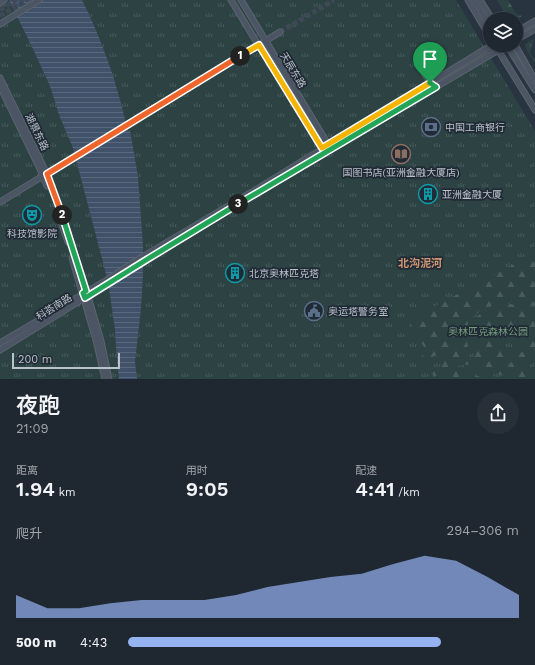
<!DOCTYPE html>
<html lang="zh">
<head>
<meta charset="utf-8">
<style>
	body { margin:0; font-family:"Work Sans","Noto Sans SC",sans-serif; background:#272f39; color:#f1f3f6; height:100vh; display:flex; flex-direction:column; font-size:15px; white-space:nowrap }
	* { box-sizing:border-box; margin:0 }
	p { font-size:13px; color:#a1a5ab }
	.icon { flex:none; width:22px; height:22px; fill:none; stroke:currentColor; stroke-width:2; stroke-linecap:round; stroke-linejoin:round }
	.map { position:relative; height:379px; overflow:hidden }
	.drawer { display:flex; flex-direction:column; background:#1f2731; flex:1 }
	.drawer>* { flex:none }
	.fabs { position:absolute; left:483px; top:12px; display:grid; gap:8px }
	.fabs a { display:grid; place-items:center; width:40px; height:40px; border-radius:50%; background:#1f2731; box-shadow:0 2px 6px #0003,0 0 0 1px #3c444d; font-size:20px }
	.scale { position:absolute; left:12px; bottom:10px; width:108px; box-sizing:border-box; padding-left:4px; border:2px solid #bac1cb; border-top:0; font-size:11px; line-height:14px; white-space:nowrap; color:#bac1cb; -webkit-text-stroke:3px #212b36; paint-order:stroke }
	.pin { position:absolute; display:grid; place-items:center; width:34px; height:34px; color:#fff; margin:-41px -17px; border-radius:50% 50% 50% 0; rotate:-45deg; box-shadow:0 0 4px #0007 }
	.pin .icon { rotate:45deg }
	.km { position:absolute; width:20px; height:20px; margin:-10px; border-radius:50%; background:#222; color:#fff; font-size:11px; line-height:20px; text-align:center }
	.round { display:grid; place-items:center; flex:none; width:42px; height:42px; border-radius:21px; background:#272f39 }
	.headline { display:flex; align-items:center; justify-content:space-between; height:68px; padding:0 16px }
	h1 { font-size:22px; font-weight:600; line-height:30px }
	.metrics { display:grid; grid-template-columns:repeat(3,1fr); gap:6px; height:68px; padding:4px 16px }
	.metrics div { display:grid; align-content:center }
	.metrics b { font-size:20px; font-weight:600 }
	.metrics small { font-size:11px; font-weight:400 }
	.metrics p { font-size:11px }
	.chart { height:112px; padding:8px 16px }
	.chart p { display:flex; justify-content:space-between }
	.chart svg { width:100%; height:72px; margin-top:4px; fill:#95b2f1; opacity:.7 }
	ul { padding:0 16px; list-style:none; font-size:13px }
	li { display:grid; grid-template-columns:64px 48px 1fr; align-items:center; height:30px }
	li i { height:10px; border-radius:5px; background:#95b2f1 }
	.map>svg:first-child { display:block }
	.grass { fill:url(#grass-tufts) }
	.forest { fill:url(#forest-firs) }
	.water { fill:url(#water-rules) }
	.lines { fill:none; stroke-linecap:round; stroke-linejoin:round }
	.secondary-tunnel { stroke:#3f4956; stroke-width:5; stroke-dasharray:5 2.5; stroke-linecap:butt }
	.secondary-casing { stroke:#5b646e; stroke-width:7 }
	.secondary { stroke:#4b5564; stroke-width:5 }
	.split-1-casing { stroke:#fff; stroke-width:8 }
	.split-2-casing { stroke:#fff; stroke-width:8 }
	.split-3-casing { stroke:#fff; stroke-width:8 }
	.split-4-casing { stroke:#fff; stroke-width:8 }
	.split-1 { stroke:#f5b400; stroke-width:5 }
	.split-2 { stroke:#f0652b; stroke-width:5 }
	.split-3 { stroke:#22a559; stroke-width:5 }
	.split-4 { stroke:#22a559; stroke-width:5 }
	.labels { text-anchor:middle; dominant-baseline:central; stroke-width:3.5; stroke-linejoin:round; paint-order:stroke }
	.street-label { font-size:10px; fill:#bac1cb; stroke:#212b36 }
	.poi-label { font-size:10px; fill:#bac1cb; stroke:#212b36; text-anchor:start }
	.park-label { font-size:10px; fill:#739a7b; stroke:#212b36 }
	.neighbourhood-label { font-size:11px; font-weight:bold; fill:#cf9771; stroke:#212b36 }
</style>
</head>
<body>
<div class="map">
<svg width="535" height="379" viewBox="0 0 535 379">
	<defs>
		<pattern id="grass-tufts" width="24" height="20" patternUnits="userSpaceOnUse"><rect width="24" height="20" fill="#2c4243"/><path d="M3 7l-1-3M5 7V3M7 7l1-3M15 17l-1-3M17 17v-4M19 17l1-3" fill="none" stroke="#485c5d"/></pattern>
		<pattern id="forest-firs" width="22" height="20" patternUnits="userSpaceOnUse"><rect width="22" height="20" fill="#2c4243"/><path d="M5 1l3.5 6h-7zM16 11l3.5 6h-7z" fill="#485c5d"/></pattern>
		<pattern id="water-rules" width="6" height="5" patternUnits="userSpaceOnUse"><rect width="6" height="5" fill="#405269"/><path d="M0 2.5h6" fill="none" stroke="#5a697d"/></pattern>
	</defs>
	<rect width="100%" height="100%" fill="#293441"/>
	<g class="grass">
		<path d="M0,0H456L535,131V379H0Z"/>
		<path d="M534,39L530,53L535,60V64L525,47V44Z"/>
	</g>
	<g class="forest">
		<path d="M497,0H508C512,6 515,15 522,16L516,20V19H508Z"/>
		<path d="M535,253V306C526,304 517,301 507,302C495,303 469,313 467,327C465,338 469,352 472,364C455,366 448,368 434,377L431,372L442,365L436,355L426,361L422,354L426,351L409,320Z"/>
		<path d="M507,304L521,305L535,309V337H525L521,333L515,332L502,347L507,349L511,356L503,376L477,366C474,358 472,350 471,341C470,337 469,333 469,329C471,313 495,308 507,304Z"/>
		<path d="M531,339L535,340V353L527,357L524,361C525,369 527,375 534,379H505L511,362L517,352L520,354L528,344L524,340Z"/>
		<path d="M474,368L477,370L475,375L483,378L486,373L501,379H438C451,371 458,369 474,368Z"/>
	</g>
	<path class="water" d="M9,0H82C90,16 97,32 103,48C114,75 121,103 128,131L130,130L138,177L143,246V274L141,308L135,362L137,379H119L117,362L115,330L110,295L105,270L73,148L59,115L50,86L33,49Z"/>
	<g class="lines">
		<g class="secondary-tunnel">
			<path d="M0,10L16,0"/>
			<path d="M0,16L27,0"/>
			<path d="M280,32L334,0"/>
		</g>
		<g class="secondary-casing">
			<g id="secondary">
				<path d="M231,0L323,151"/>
				<path d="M241,0L329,146"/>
				<path d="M468,0L490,37"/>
				<path d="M474,0L490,26"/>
				<path d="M480,0L492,19"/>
				<path d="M0,3L4,0"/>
				<path d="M0,24L39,0"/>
				<path d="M516,32L535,21"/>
				<path d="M516,40L535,29"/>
				<path d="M495,45L535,110"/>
				<path d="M507,45L535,90"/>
				<path d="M515,45L535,80"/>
				<path d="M424,73L430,83V87"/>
				<path d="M0,78L45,170L67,230L85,286L101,341L109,379"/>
				<path d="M0,86L40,169L47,186"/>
				<path d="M0,202L280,32"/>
				<path d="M61,222L68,242"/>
				<path d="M72,258L96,340L105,379"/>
				<path d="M0,343L107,280L144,256L257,189L492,45"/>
				<path d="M0,350L151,257L331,149L507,45"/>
			</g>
		</g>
		<use href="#secondary" class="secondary"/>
	</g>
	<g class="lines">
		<g class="split-1-casing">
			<path id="split-1" d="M240,56L259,45L322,148L430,83"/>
		</g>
		<g class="split-2-casing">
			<path id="split-2" d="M62,215L47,174L240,56"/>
		</g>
		<g class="split-3-casing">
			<path id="split-3" d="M62,215L86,291L83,293L85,298L146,260L238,204"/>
		</g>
		<g class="split-4-casing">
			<path id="split-4" d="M238,204L436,87L430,83"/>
		</g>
		<use href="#split-1" class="split-1"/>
		<use href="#split-2" class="split-2"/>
		<use href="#split-3" class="split-3"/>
		<use href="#split-4" class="split-4"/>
	</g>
	<defs>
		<g id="bank-ring" transform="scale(1)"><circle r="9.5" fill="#212b36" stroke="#5c6f8a" stroke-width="1.5"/><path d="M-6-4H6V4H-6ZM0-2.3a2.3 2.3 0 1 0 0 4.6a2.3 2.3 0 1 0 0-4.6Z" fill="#5c6f8a"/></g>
		<g id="library-ring" transform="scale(1)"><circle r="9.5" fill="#212b36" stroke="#8d6e63" stroke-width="1.5"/><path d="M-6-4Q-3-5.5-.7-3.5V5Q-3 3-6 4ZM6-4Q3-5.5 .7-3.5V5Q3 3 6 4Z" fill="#8d6e63"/></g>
		<g id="building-ring" transform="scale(1)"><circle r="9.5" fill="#212b36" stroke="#0f9aa8" stroke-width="1.5"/><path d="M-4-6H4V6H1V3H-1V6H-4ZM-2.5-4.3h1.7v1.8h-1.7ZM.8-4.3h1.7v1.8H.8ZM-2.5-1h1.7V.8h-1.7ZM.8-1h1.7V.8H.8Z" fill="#0f9aa8"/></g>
		<g id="theatre-ring" transform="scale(1)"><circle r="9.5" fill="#212b36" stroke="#0f9aa8" stroke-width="1.5"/><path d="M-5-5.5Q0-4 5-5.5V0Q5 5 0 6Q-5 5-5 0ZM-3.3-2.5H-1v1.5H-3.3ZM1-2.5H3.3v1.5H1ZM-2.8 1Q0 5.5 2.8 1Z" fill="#0f9aa8"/></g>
		<g id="civic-ring" transform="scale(1)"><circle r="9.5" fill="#212b36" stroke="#5c6f8a" stroke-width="1.5"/><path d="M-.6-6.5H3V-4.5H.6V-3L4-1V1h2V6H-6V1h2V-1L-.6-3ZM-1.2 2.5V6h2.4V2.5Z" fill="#5c6f8a"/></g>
	</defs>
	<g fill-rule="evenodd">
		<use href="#bank-ring" x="431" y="127"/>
		<use href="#library-ring" x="401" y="154"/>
		<use href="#building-ring" x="428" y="194"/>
		<use href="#theatre-ring" x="32" y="215"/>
		<use href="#building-ring" x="235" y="273"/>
		<use href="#civic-ring" x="314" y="311"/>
	</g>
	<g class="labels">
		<g class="street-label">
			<text transform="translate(293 70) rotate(59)">天辰东路</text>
			<text transform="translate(37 132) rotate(64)">湖景东路</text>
			<text transform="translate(54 307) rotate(-32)">科荟南路</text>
		</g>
		<g class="poi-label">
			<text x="445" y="127">中国工商银行</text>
			<text x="401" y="172" text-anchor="middle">国图书店(亚洲金融大厦店)</text>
			<text x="442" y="194">亚洲金融大厦</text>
			<text x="32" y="233" text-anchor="middle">科技馆影院</text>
			<text x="249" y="273">北京奥林匹克塔</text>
			<text x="328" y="311">奥运塔警务室</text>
		</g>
		<g class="park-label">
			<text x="488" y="331">奥林匹克森林公园</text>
		</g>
		<g class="neighbourhood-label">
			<text x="420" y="263">北沟泥河</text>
		</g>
	</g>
</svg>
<div class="fabs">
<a><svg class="icon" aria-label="layers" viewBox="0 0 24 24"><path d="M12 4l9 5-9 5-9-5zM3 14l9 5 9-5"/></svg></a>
</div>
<div class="scale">200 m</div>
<div class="pin" style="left:430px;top:83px;background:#1e9e55"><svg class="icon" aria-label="arrive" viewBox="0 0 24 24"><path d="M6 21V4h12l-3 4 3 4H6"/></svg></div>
<b class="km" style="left:240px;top:56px">1</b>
<b class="km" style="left:62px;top:215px">2</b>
<b class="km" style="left:238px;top:204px">3</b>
</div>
<section class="drawer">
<div class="headline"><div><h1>夜跑</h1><p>21:09</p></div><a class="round"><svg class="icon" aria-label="share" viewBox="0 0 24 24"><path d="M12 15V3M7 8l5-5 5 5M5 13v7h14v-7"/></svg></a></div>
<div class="metrics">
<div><p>距离</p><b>1.94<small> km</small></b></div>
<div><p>用时</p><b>9:05</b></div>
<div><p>配速</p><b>4:41<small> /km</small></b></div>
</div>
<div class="chart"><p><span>爬升</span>294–306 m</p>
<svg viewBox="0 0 160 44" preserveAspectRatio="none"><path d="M0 44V30L10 38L20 38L30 35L40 33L50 33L60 33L70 30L80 25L90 22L100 19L110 17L120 11L130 6L140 9L150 19L160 30V44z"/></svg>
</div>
<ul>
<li><b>500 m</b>4:43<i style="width:80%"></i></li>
</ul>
</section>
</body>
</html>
